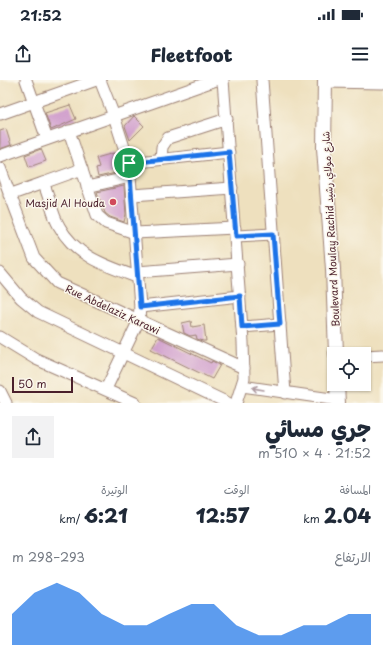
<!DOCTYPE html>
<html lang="ar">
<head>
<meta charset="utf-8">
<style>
	body { margin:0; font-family:"Playpen Sans","Playpen Sans Arabic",sans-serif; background:#f2f2f3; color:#1f2937; direction:rtl; height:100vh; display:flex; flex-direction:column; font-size:15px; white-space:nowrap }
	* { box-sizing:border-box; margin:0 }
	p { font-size:13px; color:#747a83 }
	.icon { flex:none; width:22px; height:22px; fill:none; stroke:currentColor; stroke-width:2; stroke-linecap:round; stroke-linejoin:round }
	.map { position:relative; height:323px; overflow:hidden; direction:ltr }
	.details { display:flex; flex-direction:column; background:#fff; flex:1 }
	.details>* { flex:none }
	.buttons { position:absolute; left:327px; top:267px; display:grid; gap:8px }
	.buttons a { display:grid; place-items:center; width:44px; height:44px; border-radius:0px; background:#fff; box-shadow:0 1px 3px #0004; font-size:20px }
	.scale { position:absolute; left:12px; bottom:10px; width:61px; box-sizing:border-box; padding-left:4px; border:2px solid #4a1f2b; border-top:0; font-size:11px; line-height:14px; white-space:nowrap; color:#4a1f2b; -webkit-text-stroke:3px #fbf7ec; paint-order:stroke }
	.pin { position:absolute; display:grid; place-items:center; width:34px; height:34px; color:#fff; margin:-17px; border:2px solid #fff; border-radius:50%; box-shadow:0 1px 4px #0007 }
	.round { display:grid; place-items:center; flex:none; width:42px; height:42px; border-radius:0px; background:#f2f2f3 }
	.overview { display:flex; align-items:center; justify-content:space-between; height:68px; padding:0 12px }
	h1 { font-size:22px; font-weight:800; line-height:30px }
	.figures { display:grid; grid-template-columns:repeat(3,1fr); gap:6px; height:68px; padding:4px 12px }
	.figures div { display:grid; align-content:center }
	.figures b { font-size:20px; font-weight:800 }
	.figures small { font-size:11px; font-weight:400 }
	.figures p { font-size:11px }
	.chart { height:112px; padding:8px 12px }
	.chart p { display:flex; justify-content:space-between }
	.chart svg { width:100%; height:72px; margin-top:4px; fill:#1a73e8; opacity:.7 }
	.status { display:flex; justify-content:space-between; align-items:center; height:28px; padding:0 20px; background:#fff; direction:ltr }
	.status svg { height:11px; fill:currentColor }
	header { display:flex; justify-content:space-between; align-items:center; height:52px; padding:0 12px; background:#fff; font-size:18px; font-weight:800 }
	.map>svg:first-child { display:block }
	.building { fill:#d1a0cd }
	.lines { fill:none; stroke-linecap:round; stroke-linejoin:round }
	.minor-casing { stroke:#9c8074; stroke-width:13 }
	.major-casing { stroke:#9c8074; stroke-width:16 }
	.minor { stroke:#fff; stroke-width:11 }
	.major { stroke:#fff; stroke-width:14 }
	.oneway { stroke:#ae9aa0 }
	.route-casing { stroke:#fff; stroke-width:8 }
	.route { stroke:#1a73e8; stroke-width:5 }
	.poi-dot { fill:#d1495b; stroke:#fbf7ec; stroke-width:1.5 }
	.labels { text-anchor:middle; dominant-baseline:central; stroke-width:3; stroke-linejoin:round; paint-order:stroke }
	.poi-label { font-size:10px; fill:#4a1f2b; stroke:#fbf7ec; text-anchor:end }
	.street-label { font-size:10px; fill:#4a1f2b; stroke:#fbf7ec }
</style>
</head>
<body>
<div class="status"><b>21:52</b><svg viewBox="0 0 49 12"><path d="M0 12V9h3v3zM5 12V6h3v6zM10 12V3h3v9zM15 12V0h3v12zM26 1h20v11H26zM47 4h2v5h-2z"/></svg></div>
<header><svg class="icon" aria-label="menu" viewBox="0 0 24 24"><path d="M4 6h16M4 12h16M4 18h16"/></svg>Fleetfoot<svg class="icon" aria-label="share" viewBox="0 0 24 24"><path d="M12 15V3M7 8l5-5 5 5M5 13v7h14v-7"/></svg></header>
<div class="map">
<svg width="383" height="323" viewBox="0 0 383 323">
	<rect width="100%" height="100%" fill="#fbf7ec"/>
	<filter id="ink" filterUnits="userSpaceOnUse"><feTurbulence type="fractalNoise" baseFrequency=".025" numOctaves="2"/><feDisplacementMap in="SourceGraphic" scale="8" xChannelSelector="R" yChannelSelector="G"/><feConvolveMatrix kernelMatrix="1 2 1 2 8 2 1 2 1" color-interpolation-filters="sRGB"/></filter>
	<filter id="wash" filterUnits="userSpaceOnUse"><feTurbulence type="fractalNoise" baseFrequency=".012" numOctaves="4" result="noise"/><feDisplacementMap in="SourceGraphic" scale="16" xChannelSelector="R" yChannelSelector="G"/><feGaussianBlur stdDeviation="0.9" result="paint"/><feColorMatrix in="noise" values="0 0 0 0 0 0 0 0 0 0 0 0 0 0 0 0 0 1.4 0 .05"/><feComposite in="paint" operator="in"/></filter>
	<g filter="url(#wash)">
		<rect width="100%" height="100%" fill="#eee0be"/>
		<g id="blocks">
			<g class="building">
				<path d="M70,25L76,39L51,50L45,33Z"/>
				<path d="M134,36L144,46L130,60L125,46Z"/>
				<path d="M6,49L11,65L0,69V51Z"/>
				<path d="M41,69L46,81L29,87L25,75Z"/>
				<path d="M114,73L117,82H114L116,93L98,97L96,88L99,87L96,78Z"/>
				<path d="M124,106L126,134L124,142L110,137L105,133L97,112Z"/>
				<path d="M191,241L192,247L204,245L206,261H203L197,259L196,255L190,256L184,253L182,243Z"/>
				<path d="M158,257L211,283L212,281L220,285L212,299L151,269Z"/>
			</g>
		</g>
	</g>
	<g filter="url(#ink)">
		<use href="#blocks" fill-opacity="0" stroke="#9c8074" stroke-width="1"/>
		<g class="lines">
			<g class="minor-casing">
				<g id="minor">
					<path d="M26,0L47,59"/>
					<path d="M100,0L114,36L129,83L140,227L139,240L106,309"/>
					<path d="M223,0L243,262L244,298L236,323"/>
					<path d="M262,0L285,313"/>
					<path d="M325,2L383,3"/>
					<path d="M0,34L96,0"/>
					<path d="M69,51L97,135L106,143L135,153L235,148"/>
					<path d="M0,76L216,0"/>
					<path d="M161,79L162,67L168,58L227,39"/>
					<path d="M129,83L229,72"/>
					<path d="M0,88L34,178L57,203L244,288"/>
					<path d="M43,103L82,89"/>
					<path d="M87,107L130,97"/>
					<path d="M9,115L43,103C50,116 51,133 59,146C75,176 106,186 137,197"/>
					<path d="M132,115L232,108"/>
					<path d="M236,156L273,154"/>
					<path d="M137,192L238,184"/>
					<path d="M0,193L21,218L38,232L228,323"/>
					<path d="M140,227L240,216"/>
					<path d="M242,247L280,244"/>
					<path d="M0,257L36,279L135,323"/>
					<path d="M364,276L383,275"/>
					<path d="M242,306L338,320"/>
					<path d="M0,311L6,323"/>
				</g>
			</g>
			<g class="major-casing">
				<g id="major">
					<path d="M325,0L324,68L333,189L336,274"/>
					<path d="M337,304L338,323"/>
				</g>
			</g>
			<use href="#minor" class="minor"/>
			<use href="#major" class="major"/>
		</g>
		<defs><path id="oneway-shaft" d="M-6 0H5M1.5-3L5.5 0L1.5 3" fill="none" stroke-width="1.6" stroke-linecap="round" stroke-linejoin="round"/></defs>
		<use class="oneway" href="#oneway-shaft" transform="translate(258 309) rotate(-170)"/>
	</g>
	<g class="lines" filter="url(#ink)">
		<g class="route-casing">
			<path id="route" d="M229,72L236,156L273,154L280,244L242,247L240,216L140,227L129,83Z"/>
		</g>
		<use href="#route" class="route"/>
	</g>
	<circle class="poi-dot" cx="113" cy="122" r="4"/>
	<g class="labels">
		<g class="poi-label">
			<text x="105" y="122">Masjid Al Houda</text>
		</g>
		<g class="street-label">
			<text transform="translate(330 149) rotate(-93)">Boulevard Moulay Rachid شارع مولاي رشيد</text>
			<text transform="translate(113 229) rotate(25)">Rue Abdelaziz Karawi</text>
		</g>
	</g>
</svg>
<div class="buttons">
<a><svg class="icon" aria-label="locate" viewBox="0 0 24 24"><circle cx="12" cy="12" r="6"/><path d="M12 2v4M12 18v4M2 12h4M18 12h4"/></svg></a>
</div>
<div class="scale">50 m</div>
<div class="pin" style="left:129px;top:83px;background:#1e9e55"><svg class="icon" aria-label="arrive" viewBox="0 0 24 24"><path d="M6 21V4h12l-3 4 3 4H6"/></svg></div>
</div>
<section class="details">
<div class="overview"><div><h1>جري مسائي</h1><p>21:52 · 4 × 510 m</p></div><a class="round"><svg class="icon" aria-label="share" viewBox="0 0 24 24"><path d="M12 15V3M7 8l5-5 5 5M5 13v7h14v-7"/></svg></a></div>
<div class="figures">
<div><p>المسافة</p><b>2.04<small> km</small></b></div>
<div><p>الوقت</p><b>12:57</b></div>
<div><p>الوتيرة</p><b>6:21<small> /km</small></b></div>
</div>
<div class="chart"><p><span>الارتفاع</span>293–298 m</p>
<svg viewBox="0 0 160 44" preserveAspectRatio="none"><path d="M0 44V25L10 12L20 6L30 12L40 25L50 32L60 32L70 25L80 19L90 19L100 32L110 38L120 38L130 32L140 32L150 25L160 25V44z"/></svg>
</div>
</section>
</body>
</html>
